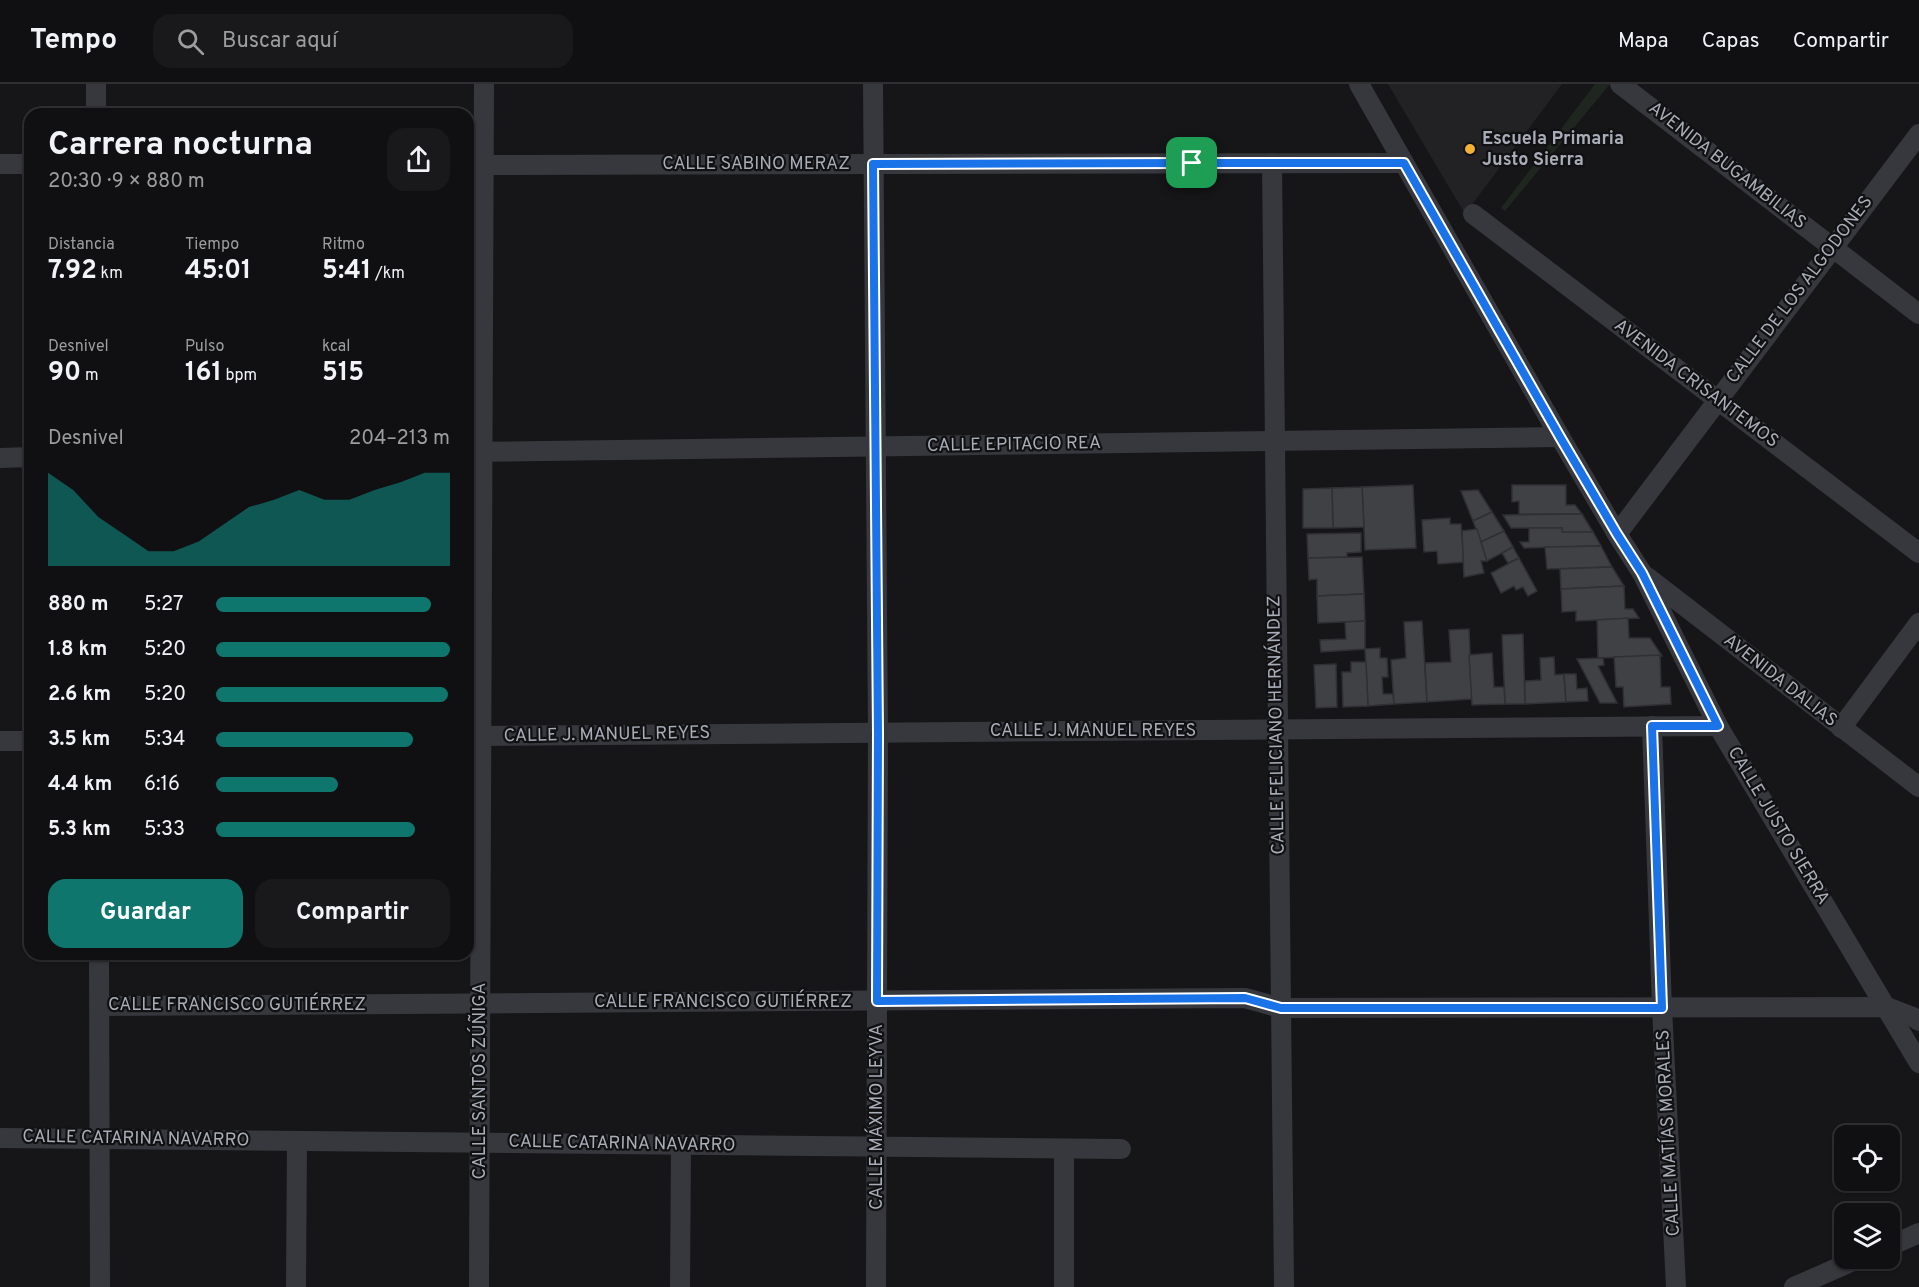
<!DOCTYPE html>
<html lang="es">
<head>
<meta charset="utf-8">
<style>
	body { margin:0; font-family:Overpass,sans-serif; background:#19191b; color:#f1f3f6; height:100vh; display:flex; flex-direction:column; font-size:22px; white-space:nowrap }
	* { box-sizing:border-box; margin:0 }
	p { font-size:20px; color:#9c9d9f }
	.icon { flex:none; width:33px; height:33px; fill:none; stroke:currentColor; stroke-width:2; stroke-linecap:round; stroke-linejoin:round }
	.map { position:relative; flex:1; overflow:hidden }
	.details { position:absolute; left:24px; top:24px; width:450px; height:852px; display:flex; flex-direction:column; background:#101012; border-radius:18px; box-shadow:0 2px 4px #0004,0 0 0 2px #303032 }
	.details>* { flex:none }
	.tools { position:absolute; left:1834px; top:1041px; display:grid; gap:12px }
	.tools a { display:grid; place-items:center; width:66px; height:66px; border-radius:12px; background:#101012; box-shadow:0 2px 4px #0004,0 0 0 2px #303032; font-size:30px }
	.pin { position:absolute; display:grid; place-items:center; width:51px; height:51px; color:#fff; margin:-26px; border-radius:12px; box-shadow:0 3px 9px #0006 }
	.round { display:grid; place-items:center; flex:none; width:63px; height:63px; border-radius:18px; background:#19191b }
	.head { display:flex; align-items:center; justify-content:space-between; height:102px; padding:0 24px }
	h1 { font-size:33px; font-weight:700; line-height:45px }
	.figures { display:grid; grid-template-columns:repeat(3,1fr); gap:9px; height:102px; padding:6px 24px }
	.figures div { display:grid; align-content:center }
	.figures b { font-size:26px; font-weight:700 }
	.figures small { font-size:16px; font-weight:400 }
	.figures p { font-size:16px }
	.chart { height:168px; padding:12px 24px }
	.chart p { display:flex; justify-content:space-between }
	.chart svg { width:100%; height:108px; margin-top:6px; fill:#0f766e; opacity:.7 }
	.action { display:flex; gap:12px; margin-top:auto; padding:12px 24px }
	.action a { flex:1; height:69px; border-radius:18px; background:#0f766e; color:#fff; font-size:24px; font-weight:700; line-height:69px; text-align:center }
	.action a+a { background:#19191b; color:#f1f3f6 }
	ul { padding:0 24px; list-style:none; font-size:20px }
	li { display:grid; grid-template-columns:96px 72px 1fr; align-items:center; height:45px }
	li i { height:15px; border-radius:8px; background:#0f766e }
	header { display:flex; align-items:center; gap:36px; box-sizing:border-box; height:84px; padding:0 30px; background:#101012; border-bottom:2px solid #303032 }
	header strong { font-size:28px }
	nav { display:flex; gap:33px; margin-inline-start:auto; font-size:21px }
	.search { width:420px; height:54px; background:#19191b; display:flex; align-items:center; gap:15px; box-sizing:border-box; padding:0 21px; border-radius:18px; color:#9c9d9f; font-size:22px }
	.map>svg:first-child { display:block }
	.built { fill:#222225 }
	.green { fill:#1e261f }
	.building { fill:#404145; stroke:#303034; stroke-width:1.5 }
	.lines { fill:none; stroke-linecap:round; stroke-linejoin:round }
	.minor { stroke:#37383d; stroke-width:20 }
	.route-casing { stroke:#fff; stroke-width:12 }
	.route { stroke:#1a73e8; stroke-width:8 }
	.poi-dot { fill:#f2b134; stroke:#111113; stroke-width:2 }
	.labels { text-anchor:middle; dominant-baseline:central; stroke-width:4.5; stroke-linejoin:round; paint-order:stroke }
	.poi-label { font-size:18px; font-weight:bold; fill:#a8adb8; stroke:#111113; text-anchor:start }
	.street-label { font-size:18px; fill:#a8adb8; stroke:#111113 }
</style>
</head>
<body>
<header>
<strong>Tempo</strong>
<div class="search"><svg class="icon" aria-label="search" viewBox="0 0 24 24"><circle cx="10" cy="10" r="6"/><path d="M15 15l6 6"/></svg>Buscar aquí</div>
<nav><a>Mapa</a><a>Capas</a><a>Compartir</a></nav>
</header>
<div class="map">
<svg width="1919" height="1203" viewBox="0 0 1919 1203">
	<rect width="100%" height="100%" fill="#161618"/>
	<path class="built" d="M1388,0H1562L1465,130Z"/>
	<path class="green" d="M1595,0H1610L1505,127L1501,124Z"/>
	<g class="building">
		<path d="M1413,401L1416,464L1365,466L1362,403Z"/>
		<path d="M1512,401H1566V421H1575L1582,430H1519V417L1512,418Z"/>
		<path d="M1362,403L1364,443L1333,444L1332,404Z"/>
		<path d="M1332,404L1333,444H1303V405Z"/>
		<path d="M1478,406L1492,428L1473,437L1461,407Z"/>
		<path d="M1492,428L1504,447L1481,458L1473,437Z"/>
		<path d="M1582,430L1593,448H1562V444H1511L1503,431Z"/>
		<path d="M1450,434V440H1461L1464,478L1438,480L1437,467L1424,468L1422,436Z"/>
		<path d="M1529,444H1562V448H1593L1601,462L1524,464L1520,458H1529Z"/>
		<path d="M1477,445L1487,477H1481L1484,489L1464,493L1462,447Z"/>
		<path d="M1504,447L1513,463L1487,477L1481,458Z"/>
		<path d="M1361,449V468L1347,469V473L1308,474L1307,450Z"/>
		<path d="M1601,462L1612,483L1547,485L1545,463Z"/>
		<path d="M1513,463L1519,474L1508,479L1502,469Z"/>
		<path d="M1362,473L1364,510L1317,512V495L1309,496L1308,474Z"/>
		<path d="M1519,474L1537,507L1528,512L1523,503L1516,506L1514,502L1501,509L1491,489Z"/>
		<path d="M1612,483L1624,502L1561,505L1560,485Z"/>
		<path d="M1624,502L1625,525H1633L1639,534L1576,537V527L1562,528L1561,505Z"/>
		<path d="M1364,510L1365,537L1318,539L1317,512Z"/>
		<path d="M1628,534L1629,554H1650L1662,572L1598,574L1597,536Z"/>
		<path d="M1365,537V565L1321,568L1320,556L1346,555L1345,538Z"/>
		<path d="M1422,537L1427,618L1394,620L1391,576L1406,574L1404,538Z"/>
		<path d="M1469,545L1472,615L1427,618L1425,579L1451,578L1449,546Z"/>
		<path d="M1523,550L1525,620H1505L1502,551Z"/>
		<path d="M1380,564V574H1387L1388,593H1382L1383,610H1393L1394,620L1368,622L1365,565Z"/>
		<path d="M1492,569L1494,603H1504L1505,620L1472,621L1469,571Z"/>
		<path d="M1660,571L1661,603H1670L1671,620L1624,623L1623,603H1616L1614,573Z"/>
		<path d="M1554,573L1555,591L1564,590L1566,618L1525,620V597L1541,596L1540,574Z"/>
		<path d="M1603,574L1604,581L1598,582L1617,619H1600L1577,575Z"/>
		<path d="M1351,578H1366L1368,622L1343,623L1342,588H1351Z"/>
		<path d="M1336,580L1337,623L1316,624L1314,581Z"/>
		<path d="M1564,590H1576L1577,605L1587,604L1588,617L1566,618Z"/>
	</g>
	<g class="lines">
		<g class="minor">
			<path d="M96,0V30"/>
			<path d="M873,0L878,649L876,1203"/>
			<path d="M1359,0L1560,353L1617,450L1642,489L1718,642L1919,979"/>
			<path d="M1620,0L1919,230"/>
			<path d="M1272,79L1284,1203"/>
			<path d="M0,80H30"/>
			<path d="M468,81L1404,79"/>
			<path d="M1473,130L1919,469"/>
			<path d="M468,368L1560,353"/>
			<path d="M0,374L30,373"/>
			<path d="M1617,450L1919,50"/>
			<path d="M1647,493L1919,703"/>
			<path d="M1652,642L1662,924L1676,1203"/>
			<path d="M1841,644L1919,539"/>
			<path d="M468,652L1718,642"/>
			<path d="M0,657H30"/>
			<path d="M99,870L100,1203"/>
			<path d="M99,922L1245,914L1281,924L1887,923L1913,933L1919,937"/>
			<path d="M0,1054L1121,1065"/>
			<path d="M1064,1065V1203"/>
			<path d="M1890,1162L1919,1149"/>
			<path d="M296,1203L297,1057"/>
			<path d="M479,1203L484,0"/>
			<path d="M680,1203L681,1061"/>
			<path d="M1794,1203L1860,1174"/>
		</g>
	</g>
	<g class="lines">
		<g class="route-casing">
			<path id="route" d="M1192,79H1404L1560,353L1617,450L1642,489L1718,642H1652L1662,924H1281L1245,914L877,917L878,649L873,80Z"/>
		</g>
		<use href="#route" class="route"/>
	</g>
	<circle class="poi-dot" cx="1470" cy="65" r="6"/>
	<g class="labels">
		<g class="poi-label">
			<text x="1482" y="55">Escuela Primaria<tspan x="1482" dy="21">Justo Sierra</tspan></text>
		</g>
		<g class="street-label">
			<text x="756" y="80">CALLE SABINO MERAZ</text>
			<text transform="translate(1727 82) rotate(38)">AVENIDA BUGAMBILIAS</text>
			<text transform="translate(1800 206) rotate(-53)">CALLE DE LOS ALGODONES</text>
			<text transform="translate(1696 300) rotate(37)">AVENIDA CRISANTEMOS</text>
			<text transform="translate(1014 361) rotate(-1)">CALLE EPITACIO REA</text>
			<text transform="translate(1780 597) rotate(38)">AVENIDA DALIAS</text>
			<text transform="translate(1277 641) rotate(-91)">CALLE FELICIANO HERNÁNDEZ</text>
			<text x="1093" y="647">CALLE J. MANUEL REYES</text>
			<text transform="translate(607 651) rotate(-1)">CALLE J. MANUEL REYES</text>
			<text transform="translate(1778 742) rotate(59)">CALLE JUSTO SIERRA</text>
			<text x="723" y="918">CALLE FRANCISCO GUTIÉRREZ</text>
			<text x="237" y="921">CALLE FRANCISCO GUTIÉRREZ</text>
			<text transform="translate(480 997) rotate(-90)">CALLE SANTOS ZÚÑIGA</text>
			<text transform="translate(877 1033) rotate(-90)">CALLE MÁXIMO LEYVA</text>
			<text transform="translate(1669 1049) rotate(-93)">CALLE MATÍAS MORALES</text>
			<text transform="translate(136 1055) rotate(1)">CALLE CATARINA NAVARRO</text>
			<text transform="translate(622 1060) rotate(1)">CALLE CATARINA NAVARRO</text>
		</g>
	</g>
</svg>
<div class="tools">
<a><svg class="icon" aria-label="locate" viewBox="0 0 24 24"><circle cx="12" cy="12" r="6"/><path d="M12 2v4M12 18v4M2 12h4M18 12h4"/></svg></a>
<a><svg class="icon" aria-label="layers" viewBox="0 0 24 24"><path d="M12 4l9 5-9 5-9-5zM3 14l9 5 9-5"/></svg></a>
</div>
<div class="pin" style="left:1192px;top:79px;background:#1e9e55"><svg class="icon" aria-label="arrive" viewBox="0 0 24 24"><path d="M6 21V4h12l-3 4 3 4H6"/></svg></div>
<section class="details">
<div class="head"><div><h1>Carrera nocturna</h1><p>20:30 · 9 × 880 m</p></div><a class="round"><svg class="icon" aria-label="share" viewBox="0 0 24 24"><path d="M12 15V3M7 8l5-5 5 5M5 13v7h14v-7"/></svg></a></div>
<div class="figures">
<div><p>Distancia</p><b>7.92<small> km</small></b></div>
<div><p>Tiempo</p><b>45:01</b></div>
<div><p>Ritmo</p><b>5:41<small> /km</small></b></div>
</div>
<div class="figures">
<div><p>Desnivel</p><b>90<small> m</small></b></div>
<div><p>Pulso</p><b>161<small> bpm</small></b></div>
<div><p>kcal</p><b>515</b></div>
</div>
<div class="chart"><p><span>Desnivel</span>204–213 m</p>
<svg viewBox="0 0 160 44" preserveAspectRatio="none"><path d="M0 44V6L10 13L20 24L30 31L40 38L50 38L60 34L70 27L80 20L90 17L100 13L110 17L120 17L130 13L140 10L150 6L160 6V44z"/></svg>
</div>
<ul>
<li><b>880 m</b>5:27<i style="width:92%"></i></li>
<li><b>1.8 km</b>5:20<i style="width:100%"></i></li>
<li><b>2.6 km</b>5:20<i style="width:99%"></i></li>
<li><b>3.5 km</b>5:34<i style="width:84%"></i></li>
<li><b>4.4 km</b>6:16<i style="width:52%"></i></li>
<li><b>5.3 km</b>5:33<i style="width:85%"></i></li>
</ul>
<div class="action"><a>Guardar</a><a>Compartir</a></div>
</section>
</div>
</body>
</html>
